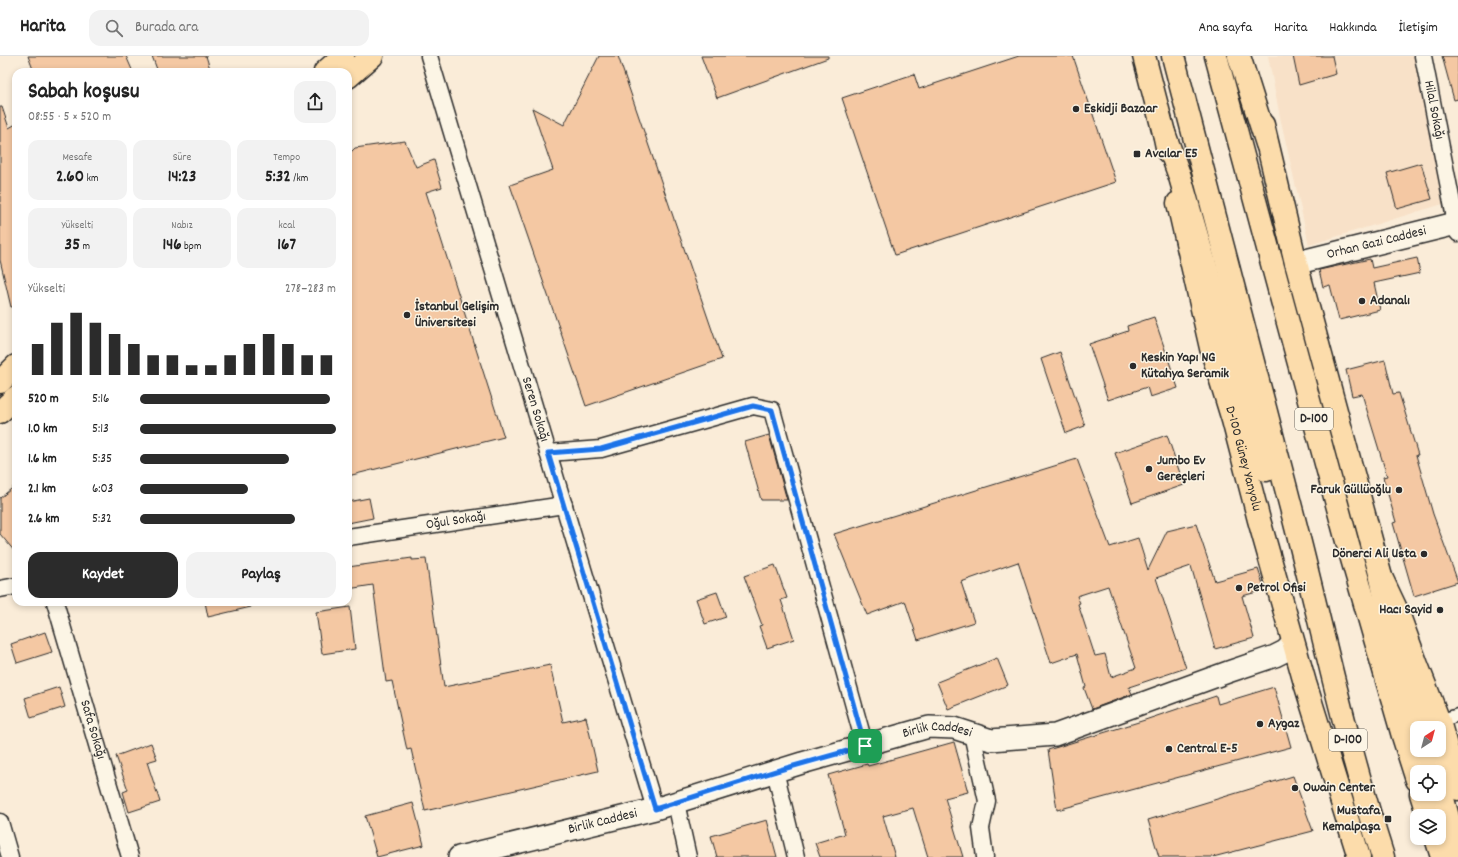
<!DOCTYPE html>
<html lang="tr">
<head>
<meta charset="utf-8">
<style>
	body { margin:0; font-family:Dekko,sans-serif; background:#f2f2f2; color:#222; height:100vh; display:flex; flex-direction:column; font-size:15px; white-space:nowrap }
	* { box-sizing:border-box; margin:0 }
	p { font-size:13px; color:#767676 }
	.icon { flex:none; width:22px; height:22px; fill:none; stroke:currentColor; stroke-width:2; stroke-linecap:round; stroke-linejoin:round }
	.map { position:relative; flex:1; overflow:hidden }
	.panel { position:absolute; left:12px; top:12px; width:340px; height:538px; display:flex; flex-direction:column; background:#fff; border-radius:12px; box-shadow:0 2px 6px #0003 }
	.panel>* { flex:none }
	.needle { width:26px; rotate:36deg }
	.buttons { position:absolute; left:1410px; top:665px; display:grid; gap:8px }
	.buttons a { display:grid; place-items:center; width:36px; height:36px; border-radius:8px; background:#fff; box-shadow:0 2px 6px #0003; font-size:20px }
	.pin { position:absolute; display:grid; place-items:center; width:34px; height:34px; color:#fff; margin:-17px; border-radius:8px; box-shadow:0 2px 6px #0006 }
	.round { display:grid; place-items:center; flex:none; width:42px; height:42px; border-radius:12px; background:#f2f2f2 }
	.headline { display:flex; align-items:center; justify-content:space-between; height:68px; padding:0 16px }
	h1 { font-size:22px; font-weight:700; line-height:30px }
	.figures { display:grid; grid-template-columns:repeat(3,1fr); gap:6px; height:68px; padding:4px 16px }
	.figures div { display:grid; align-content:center; border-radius:10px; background:#f2f2f2; text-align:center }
	.figures b { font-size:17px; font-weight:700 }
	.figures small { font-size:11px; font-weight:400 }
	.figures p { font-size:11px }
	.chart { height:112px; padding:8px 16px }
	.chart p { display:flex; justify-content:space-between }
	.chart svg { width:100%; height:72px; margin-top:4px; stroke:#2b2b2b; stroke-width:6 }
	.button { display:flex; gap:8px; margin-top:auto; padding:8px 16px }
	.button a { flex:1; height:46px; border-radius:12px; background:#2b2b2b; color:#fff; font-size:16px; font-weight:700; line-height:46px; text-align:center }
	.button a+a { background:#f2f2f2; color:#222 }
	ul { padding:0 16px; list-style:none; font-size:13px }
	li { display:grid; grid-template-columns:64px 48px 1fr; align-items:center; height:30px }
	li i { height:10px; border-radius:5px; background:#2b2b2b }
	header { display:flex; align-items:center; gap:24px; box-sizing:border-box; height:56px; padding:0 20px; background:#fff; border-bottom:1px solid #e0e0e0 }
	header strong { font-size:19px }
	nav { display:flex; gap:22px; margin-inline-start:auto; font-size:14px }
	.search { width:280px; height:36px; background:#f2f2f2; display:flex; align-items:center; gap:10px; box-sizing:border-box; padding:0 14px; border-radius:12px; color:#767676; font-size:15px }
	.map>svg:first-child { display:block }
	.built { fill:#f8e1c8 }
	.building { fill:#f4c8a3; stroke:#2b2b2b; fill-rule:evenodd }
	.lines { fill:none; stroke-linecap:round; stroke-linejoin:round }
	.pedestrian-casing { stroke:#2b2b2b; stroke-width:15 }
	.minor-casing { stroke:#2b2b2b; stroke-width:19 }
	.tertiary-casing { stroke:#2b2b2b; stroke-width:24 }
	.secondary-casing { stroke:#2b2b2b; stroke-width:25 }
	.primary-casing { stroke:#2b2b2b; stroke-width:25 }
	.trunk-casing { stroke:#2b2b2b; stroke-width:25 }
	.pedestrian { stroke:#fcf5e5; stroke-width:12 }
	.minor { stroke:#fcf5e5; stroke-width:16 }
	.tertiary { stroke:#fcf5e5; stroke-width:21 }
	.secondary { stroke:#fcf5e5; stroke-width:22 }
	.primary { stroke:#fcdcab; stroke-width:22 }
	.trunk { stroke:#fcdcab; stroke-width:22 }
	.route-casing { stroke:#fff; stroke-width:8 }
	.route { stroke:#1a73e8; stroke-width:5 }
	.poi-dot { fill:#2b2b2b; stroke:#fcf5e5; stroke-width:1.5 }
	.labels { text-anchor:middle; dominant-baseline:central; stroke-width:3; stroke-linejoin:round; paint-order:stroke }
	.shield { fill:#fcf5e5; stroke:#6a6863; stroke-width:1 }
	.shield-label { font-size:13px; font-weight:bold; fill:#2b2b2b }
	.poi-label { font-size:14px; font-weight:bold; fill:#2b2b2b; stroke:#fcf5e5; text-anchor:start }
	.street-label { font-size:14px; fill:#2b2b2b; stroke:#fcf5e5 }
</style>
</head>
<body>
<header>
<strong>Harita</strong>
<div class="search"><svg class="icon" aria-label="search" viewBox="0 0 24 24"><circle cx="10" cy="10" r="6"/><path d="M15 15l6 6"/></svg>Burada ara</div>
<nav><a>Ana sayfa</a><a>Harita</a><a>Hakkında</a><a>İletişim</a></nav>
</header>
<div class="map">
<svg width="1458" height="801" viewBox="0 0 1458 801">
	<rect width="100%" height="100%" fill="#faecd8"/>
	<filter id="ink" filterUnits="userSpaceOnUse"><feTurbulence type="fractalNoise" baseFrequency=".025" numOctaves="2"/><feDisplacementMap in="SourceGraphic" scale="8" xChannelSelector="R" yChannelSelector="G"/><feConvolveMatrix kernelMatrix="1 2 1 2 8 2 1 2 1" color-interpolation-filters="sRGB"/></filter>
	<g filter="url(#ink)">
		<path class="built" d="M1268,0H1414L1420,31L1446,147L1309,189L1280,61Z"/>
		<g class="building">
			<path d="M28,0H126L133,16H34Z"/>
			<path d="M152,0H206L211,16H158Z"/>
			<path d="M599,0H618L722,303L586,350L510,129L553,114L532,52L564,69Z"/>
			<path d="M701,0H828V2L717,42Z"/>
			<path d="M1019,0H1073L1116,126L895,199L842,42L914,18L919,33Z"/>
			<path d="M1293,0H1332L1336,18L1299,29Z"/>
			<path d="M1442,0H1458V43L1454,44Z"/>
			<path d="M0,51H2L9,72L16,68V250L11,251L0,204Z"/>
			<path d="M405,85L416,111L434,104L442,131L426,136L504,381L348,420V99L355,92Z"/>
			<path d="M1421,107L1432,143L1397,153L1387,117Z"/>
			<path d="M1417,202L1420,217L1374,227L1380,254L1339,264L1330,229L1323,231L1319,214L1370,203L1372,212Z"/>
			<path d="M1154,261L1178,332L1150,341L1147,331L1108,344L1089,288L1128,275L1127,270Z"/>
			<path d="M1060,296L1085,370L1066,377L1041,303Z"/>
			<path d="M1385,304L1393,338L1399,337L1418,399H1416L1433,458L1458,526L1414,540L1393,467L1396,466L1383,421L1387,420L1362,338L1352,340L1346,314Z"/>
			<path d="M769,379L785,437L787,444H761L745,386Z"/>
			<path d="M1167,379L1184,429L1132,447L1115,397Z"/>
			<path d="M1077,403L1110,491L1138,482L1148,514L1167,475L1196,468L1215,525L1258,513L1265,534L1242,540L1254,582L1215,593L1191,510L1156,522L1186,612L1129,631L1132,638L1092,653L1084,632L1086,631L1077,598L1051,607L1018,506L961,526L974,566L918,584L905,545L867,559L834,478ZM1108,530L1136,612L1111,621L1105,598L1095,600L1078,548L1080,547L1077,540Z"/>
			<path d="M16,429V497L0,478V442Z"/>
			<path d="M369,442L373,462L348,467V446Z"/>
			<path d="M412,502V504L426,503L444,631L550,609L563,666L586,661L598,715L425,755L411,693L407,694L392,625L386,626L373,529L348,533V511Z"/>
			<path d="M775,509L787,542L781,544L794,583L767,592L759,570L762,569L744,520Z"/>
			<path d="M717,536L726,561L705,568L696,543Z"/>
			<path d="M205,546H251V551L208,561Z"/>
			<path d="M350,551L355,593L322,598L316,556Z"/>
			<path d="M45,576L52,596L17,607L11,588Z"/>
			<path d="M997,602L1008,629L948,653L937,626Z"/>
			<path d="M59,631L65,651L31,662L25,642Z"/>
			<path d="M1274,631L1291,691L1057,754L1048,694L1145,664L1216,640L1218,648Z"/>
			<path d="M954,686L968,736L945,742L963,801H928L913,752L883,760L895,801H820L815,787L845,778L828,719L867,708L868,710Z"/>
			<path d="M151,687L157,703L147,706L160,746L129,756L123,736L128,734L116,700Z"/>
			<path d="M1293,720L1313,775L1213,801H1159L1148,764Z"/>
			<path d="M413,747L424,789L377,801L365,760Z"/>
			<path d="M767,764L777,801H717L711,780Z"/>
		</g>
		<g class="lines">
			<g class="pedestrian-casing">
				<path id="pedestrian" d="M1439,665L1458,659"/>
			</g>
			<g class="minor-casing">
				<g id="minor">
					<path id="s1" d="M429,0L655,753"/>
					<path id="s2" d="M1423,0L1458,177"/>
					<path d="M548,397L601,393L753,350L772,354L865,690"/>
					<path id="s3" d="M348,481L564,449"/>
					<path d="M0,533L16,530"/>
					<path id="s4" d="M55,546L130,801"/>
					<path d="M972,678L987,745L981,772L985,801"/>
					<path d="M775,715L796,801"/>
					<path d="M676,747L688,801"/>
					<path d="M0,766L10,801"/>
				</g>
			</g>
			<g class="tertiary-casing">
				<g id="tertiary">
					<path id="s5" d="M459,801L655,753L802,707L929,671L954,672L991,684L1055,679L1228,616L1275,600L1285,595L1293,587"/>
				</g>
			</g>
			<g class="secondary-casing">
				<g id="secondary">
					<path id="s6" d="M1296,207L1458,167"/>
				</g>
			</g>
			<g class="primary-casing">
				<g id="primary">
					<path d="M1144,0L1164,77L1168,96"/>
					<path d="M325,16L343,0"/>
					<path d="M348,21L372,0"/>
					<path d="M1263,69L1296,207L1381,521L1398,557L1417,609L1439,665L1458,733"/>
					<path id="s7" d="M1178,147L1211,292L1233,364L1259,464L1305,627L1359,801"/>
					<path d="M0,326L16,310"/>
					<path d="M0,356L16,341"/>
				</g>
			</g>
			<g class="trunk-casing">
				<g id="trunk">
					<path d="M1173,0C1213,154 1254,309 1294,463C1323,576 1347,690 1383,801"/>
					<path d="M1216,0L1348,489L1403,680L1417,724"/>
					<path d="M1239,0L1267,88"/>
					<path d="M1164,77L1180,121L1236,316L1266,414"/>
					<path d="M1381,521L1389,561L1422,672"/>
					<path d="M1429,694L1435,716"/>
					<path d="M1439,729L1458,797"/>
					<path d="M1421,738L1428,760"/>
					<path d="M1436,782L1442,801"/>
				</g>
			</g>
			<use href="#pedestrian" class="pedestrian"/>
			<use href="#minor" class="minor"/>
			<use href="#tertiary" class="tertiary"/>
			<use href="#secondary" class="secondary"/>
			<use href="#primary" class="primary"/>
			<use href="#trunk" class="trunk"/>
		</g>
	</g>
	<g class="lines" filter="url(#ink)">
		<g class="route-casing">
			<path id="route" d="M753,350L772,354L865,690L776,715L655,753L548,397L601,393Z"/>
		</g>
		<use href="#route" class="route"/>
	</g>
	<g class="poi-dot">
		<circle cx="1076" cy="53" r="4"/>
		<rect x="1133" y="94" width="8" height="8" rx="2"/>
		<circle cx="1362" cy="245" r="4"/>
		<circle cx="407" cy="259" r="4"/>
		<circle cx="1133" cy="310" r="4"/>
		<circle cx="1149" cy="413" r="4"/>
		<circle cx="1399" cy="434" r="4"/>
		<circle cx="1424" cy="498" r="4"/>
		<circle cx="1239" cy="532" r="4"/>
		<circle cx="1440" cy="554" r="4"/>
		<circle cx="1260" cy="668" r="4"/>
		<circle cx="1169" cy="693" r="4"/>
		<circle cx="1295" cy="732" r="4"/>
		<rect x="1384" y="759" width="8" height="8" rx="2"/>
	</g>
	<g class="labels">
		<g class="shield">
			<rect x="1295" y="352" width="38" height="22" rx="3"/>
			<rect x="1329" y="673" width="38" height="22" rx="3"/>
		</g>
		<g class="shield-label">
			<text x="1314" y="363">D-100</text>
			<text x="1348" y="684">D-100</text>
		</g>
		<g class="poi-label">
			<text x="1084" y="53">Eskidji Bazaar</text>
			<text x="1145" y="98">Avcılar E5</text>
			<text x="1370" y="245">Adanalı</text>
			<text x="415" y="251">İstanbul Gelişim<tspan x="415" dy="16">Üniversitesi</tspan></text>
			<text x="1141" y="302">Keskin Yapı NG<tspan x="1141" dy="16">Kütahya Seramik</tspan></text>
			<text x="1157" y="405">Jumbo Ev<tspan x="1157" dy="16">Gereçleri</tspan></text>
			<text x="1391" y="434" text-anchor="end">Faruk Güllüoğlu</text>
			<text x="1416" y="498" text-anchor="end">Dönerci Ali Usta</text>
			<text x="1247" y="532">Petrol Ofisi</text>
			<text x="1432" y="554" text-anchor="end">Hacı Sayid</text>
			<text x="1268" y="668">Aygaz</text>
			<text x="1177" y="693">Central E-5</text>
			<text x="1303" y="732">Owain Center</text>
			<text x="1380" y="755" text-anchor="end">Mustafa<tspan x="1380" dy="16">Kemalpaşa</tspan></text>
		</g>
		<g class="street-label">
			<text stroke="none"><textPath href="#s2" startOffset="55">Hilal Sokağı</textPath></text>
			<text stroke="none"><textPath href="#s6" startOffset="83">Orhan Gazi Caddesi</textPath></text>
			<text stroke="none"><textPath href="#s1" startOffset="369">Seren Sokağı</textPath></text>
			<text stroke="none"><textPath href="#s7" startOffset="264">D-100 Güney Yanyolu</textPath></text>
			<text stroke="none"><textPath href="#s3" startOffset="109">Oğul Sokağı</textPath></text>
			<text stroke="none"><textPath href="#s4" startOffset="133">Safa Sokağı</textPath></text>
			<text stroke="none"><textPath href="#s5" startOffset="496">Birlik Caddesi</textPath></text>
			<text stroke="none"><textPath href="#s5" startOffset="148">Birlik Caddesi</textPath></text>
		</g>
	</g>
</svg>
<div class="buttons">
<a><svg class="needle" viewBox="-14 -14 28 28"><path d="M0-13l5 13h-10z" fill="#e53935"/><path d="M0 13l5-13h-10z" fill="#767676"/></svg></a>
<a><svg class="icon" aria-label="locate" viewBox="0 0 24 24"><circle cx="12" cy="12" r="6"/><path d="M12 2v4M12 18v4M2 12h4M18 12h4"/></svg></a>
<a><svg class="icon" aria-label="layers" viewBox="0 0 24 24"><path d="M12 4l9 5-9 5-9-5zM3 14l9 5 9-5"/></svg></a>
</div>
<div class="pin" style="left:865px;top:690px;background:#1e9e55"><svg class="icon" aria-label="arrive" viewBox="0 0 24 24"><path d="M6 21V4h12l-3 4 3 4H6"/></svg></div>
<section class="panel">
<div class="headline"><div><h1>Sabah koşusu</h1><p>08:55 · 5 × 520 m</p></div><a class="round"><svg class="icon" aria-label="share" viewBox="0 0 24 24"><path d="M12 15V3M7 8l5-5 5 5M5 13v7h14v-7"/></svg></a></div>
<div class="figures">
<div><p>Mesafe</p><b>2.60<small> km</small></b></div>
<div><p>Süre</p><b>14:23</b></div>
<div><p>Tempo</p><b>5:32<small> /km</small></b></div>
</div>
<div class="figures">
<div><p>Yükselti</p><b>35<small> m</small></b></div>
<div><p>Nabız</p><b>146<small> bpm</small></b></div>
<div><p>kcal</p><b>167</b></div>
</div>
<div class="chart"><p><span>Yükselti</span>278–283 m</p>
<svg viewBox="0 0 160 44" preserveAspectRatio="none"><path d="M5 44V25M15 44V12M25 44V6M35 44V12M45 44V19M55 44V25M65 44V32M75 44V32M85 44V38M95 44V38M105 44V32M115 44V25M125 44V19M135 44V25M145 44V32M155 44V32"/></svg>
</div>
<ul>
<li><b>520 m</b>5:16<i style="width:97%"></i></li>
<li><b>1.0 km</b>5:13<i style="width:100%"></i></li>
<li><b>1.6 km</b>5:35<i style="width:76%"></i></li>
<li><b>2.1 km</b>6:03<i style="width:55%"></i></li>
<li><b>2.6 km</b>5:32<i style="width:79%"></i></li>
</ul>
<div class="button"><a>Kaydet</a><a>Paylaş</a></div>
</section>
</div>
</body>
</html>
